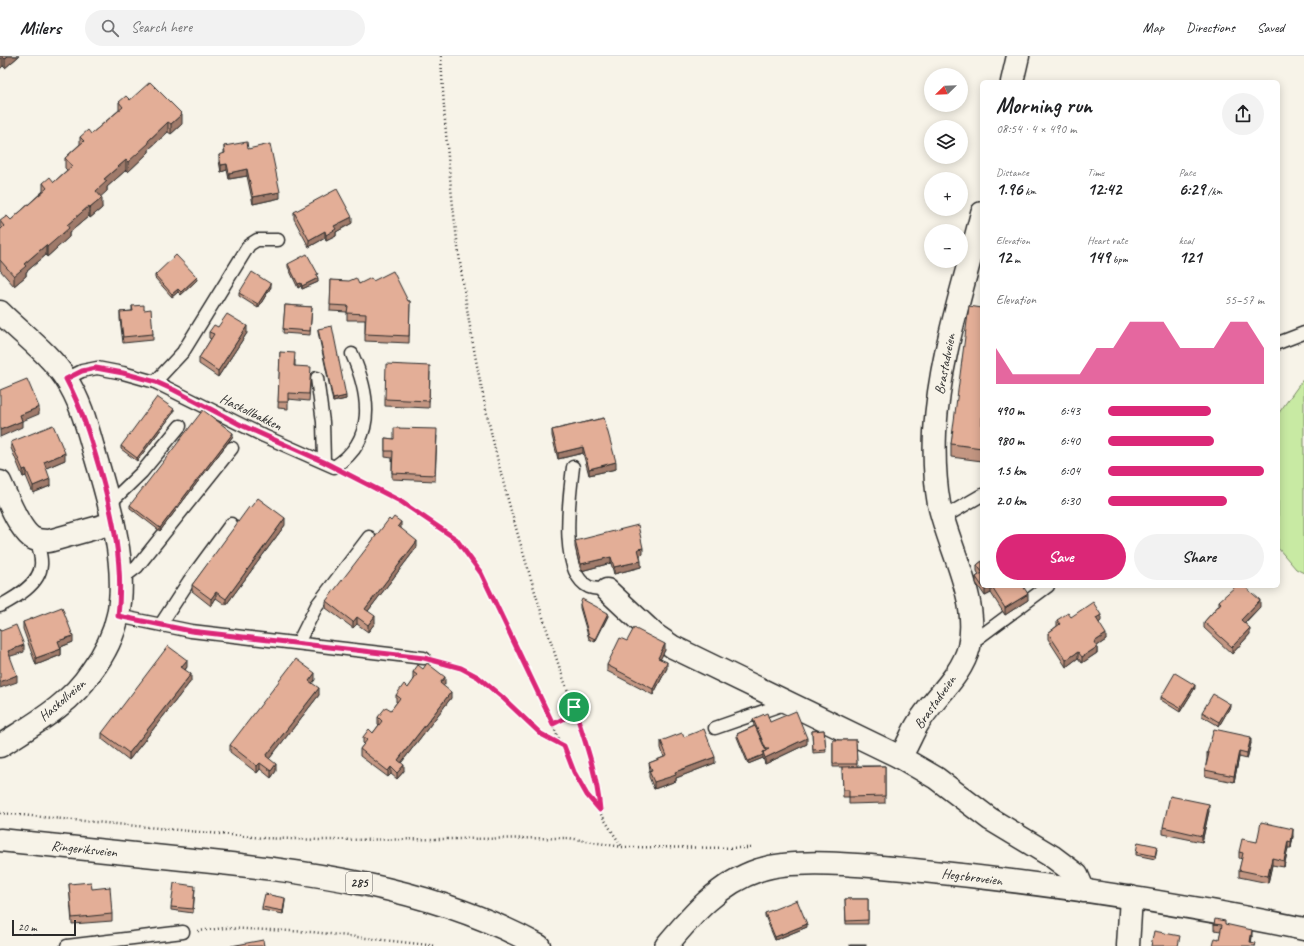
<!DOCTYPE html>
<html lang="en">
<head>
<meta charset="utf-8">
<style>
	body { margin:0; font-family:Caveat,sans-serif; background:#f2f2f2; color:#202124; height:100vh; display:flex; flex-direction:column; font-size:15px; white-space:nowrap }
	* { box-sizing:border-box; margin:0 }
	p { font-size:13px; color:#757577 }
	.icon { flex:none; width:22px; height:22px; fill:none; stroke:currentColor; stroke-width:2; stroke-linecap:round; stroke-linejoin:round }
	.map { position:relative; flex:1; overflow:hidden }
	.sheet { position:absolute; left:980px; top:24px; width:300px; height:508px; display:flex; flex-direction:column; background:#fff; border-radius:6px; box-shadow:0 2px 10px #0003 }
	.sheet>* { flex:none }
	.needle { width:26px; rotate:247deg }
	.controls { position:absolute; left:924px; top:12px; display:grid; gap:8px }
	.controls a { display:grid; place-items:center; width:44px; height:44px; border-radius:50%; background:#fff; box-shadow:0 2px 10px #0003; font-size:20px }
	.scale { position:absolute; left:12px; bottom:10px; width:64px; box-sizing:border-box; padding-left:4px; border:2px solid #2b2b2b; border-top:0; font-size:11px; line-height:14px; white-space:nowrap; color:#2b2b2b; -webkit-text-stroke:3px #f7f3e8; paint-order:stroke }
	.pin { position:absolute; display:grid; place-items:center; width:34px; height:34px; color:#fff; margin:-17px; border:2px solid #fff; border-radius:50%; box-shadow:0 1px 4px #0007 }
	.round { display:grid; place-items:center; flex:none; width:42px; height:42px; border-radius:21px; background:#f2f2f2 }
	.headline { display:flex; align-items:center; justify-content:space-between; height:68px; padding:0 16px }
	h1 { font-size:22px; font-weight:700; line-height:30px }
	.metrics { display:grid; grid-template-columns:repeat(3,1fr); gap:6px; height:68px; padding:4px 16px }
	.metrics div { display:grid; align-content:center }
	.metrics b { font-size:17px; font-weight:700 }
	.metrics small { font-size:11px; font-weight:400 }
	.metrics p { font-size:11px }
	.chart { height:112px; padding:8px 16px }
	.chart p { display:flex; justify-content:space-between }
	.chart svg { width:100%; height:72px; margin-top:4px; fill:#db2777; opacity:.7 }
	.cta { display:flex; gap:8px; margin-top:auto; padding:8px 16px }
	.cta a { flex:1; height:46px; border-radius:24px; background:#db2777; color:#fff; font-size:16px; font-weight:700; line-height:46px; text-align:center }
	.cta a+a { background:#f2f2f2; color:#202124 }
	ul { padding:0 16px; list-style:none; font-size:13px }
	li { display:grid; grid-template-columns:64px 48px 1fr; align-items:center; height:30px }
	li i { height:10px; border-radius:5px; background:#db2777 }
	header { display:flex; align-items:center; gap:24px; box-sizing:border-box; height:56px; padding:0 20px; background:#fff; border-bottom:1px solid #e0e0e0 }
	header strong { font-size:19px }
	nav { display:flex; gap:22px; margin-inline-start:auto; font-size:14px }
	.search { width:280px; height:36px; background:#f2f2f2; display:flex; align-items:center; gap:10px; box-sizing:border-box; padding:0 14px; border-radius:22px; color:#757577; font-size:15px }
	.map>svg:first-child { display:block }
	.green { fill:#c8eaa3; stroke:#7a8a67 }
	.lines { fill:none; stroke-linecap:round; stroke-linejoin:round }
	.lane-casing { stroke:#2b2b2b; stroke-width:15 }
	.street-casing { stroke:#2b2b2b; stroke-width:25 }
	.primary-casing { stroke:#2b2b2b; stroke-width:25 }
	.path { stroke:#2b2b2b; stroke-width:2.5; stroke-dasharray:1 3; stroke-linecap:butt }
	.lane { stroke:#f7f3e8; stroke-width:12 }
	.street { stroke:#f7f3e8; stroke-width:22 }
	.primary { stroke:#f7f3e8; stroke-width:22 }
	.wall { fill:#c39682; stroke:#2b2b2b }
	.shaded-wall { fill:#9f7a6a; stroke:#2b2b2b }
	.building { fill:#e3ae97; stroke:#2b2b2b }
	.route-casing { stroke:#fff; stroke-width:8 }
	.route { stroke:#db2777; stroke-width:5 }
	.labels { text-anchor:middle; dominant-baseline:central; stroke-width:4; stroke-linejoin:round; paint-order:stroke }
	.shield { fill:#f7f3e8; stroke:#686764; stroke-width:1 }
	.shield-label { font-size:13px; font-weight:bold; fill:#2b2b2b }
	.street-label { font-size:14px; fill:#2b2b2b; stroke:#f7f3e8 }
</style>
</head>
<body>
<header>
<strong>Milers</strong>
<div class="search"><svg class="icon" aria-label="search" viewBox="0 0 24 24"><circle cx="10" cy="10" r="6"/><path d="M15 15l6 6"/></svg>Search here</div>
<nav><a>Map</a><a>Directions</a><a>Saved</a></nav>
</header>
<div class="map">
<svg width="1304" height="890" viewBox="0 0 1304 890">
	<rect width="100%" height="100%" fill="#f7f3e8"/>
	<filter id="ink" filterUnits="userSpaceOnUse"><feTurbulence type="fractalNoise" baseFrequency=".025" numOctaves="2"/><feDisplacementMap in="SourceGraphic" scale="8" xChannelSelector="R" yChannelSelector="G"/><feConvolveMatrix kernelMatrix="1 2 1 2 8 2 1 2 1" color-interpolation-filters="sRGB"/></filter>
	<g filter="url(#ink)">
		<path class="green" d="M1304,322V517L1296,513L1278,492V358Z"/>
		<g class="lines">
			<g class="lane-casing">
				<g id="lane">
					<path d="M1278,287L1304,277"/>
					<path d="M317,322L323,366L324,406"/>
					<path d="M66,323L82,315L97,312L123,317L155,326L264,380L334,411C377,384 370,339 352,298"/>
					<path d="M155,326L183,296L249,189L257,184H278"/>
					<path d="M573,411C570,438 558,516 589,531C594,533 602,533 607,534"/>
					<path d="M108,449L142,416L180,370"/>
					<path d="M944,461L982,439"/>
					<path d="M120,524L137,511L232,392"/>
					<path d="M0,550C15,542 40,528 41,509C42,501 38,491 37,484"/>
					<path d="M118,560L191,575L424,602"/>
					<path d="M161,568L189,525L231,468"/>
					<path d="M298,587L317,549L369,481"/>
					<path d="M970,588L1048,530"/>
					<path d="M715,672L787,647"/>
					<path d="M67,890L183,876"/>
				</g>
			</g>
			<g class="street-casing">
				<g id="street">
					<path d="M1012,26L1018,0"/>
					<path d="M982,157C964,230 939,301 935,376C934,399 935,425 939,448C949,493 980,544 969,591C961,622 932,643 917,669C911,679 907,691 900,701L936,722L990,763L1053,801L1077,819L1084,835"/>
					<path d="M0,256C22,278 49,297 66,323C82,347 88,375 96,402C110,449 128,510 118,559C114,579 103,600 91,616C70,649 32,669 0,690"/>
					<path d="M0,426C7,441 18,471 31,481C36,485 43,485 49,485L113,467"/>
					<path d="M607,534L654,578L673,591L900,701"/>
					<path d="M666,890C692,859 719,827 759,814C796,801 873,810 914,814C1045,827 1175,846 1304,873"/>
					<path d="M1128,890L1131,841"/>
				</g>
			</g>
			<g class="primary-casing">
				<path id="primary" d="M0,784C61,790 122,797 183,803C304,815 432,830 539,890"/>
			</g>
			<g class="path">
				<path d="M441,0C449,162 472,323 518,479C531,524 545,569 560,613C576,659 595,705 600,754"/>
				<path d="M350,419L400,445L456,483L469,499L496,545L574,716L622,791"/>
				<path d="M440,605L461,612L478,621L503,642L541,678L562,690"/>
				<path d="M553,668L565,662L574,651"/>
				<path d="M0,757L263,782L322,784L569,782L622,791L753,792"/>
				<path d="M198,875L225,872L312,876L437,890"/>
			</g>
			<use href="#lane" class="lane"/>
			<use href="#street" class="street"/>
			<use href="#primary" class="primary"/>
		</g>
		<g class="wall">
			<path d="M0,0H19L5,12L3,10Z"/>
			<path d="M130,44L182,68L171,78L168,76L149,93V96L128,116L126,114L107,131V135L100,140L102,152L90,162L89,160L69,177V181L47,201L46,199L26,216V220L14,230L0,214V165L11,164L43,135V127L54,126L67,114L65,112V102L80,88V81L91,78L119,54V46Z"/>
			<path d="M224,90L248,93L280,142L253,148L247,120L229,123L227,114L221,116L219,105V99L224,98Z"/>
			<path d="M294,156L352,167L336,176V180L326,185L325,182L309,191L294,163Z"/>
			<path d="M288,208L318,221L317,222L318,226L302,233L301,230L298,232L288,211Z"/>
			<path d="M155,219L197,224L181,239L178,236L172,241L155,222Z"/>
			<path d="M331,224L359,228L373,225L408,245H410L409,287L365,285V264H347V256L330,255Z"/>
			<path d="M271,231L258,252L239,240V237Z"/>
			<path d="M285,249L312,251L310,279L283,277Z"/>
			<path d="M132,250L144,254L153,278V284L123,287L120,263V256L132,255Z"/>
			<path d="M982,252V405L951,401V388Z"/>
			<path d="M218,271L247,277L218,321L199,308V302L211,283L209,282V276Z"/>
			<path d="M318,273L346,343L333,346L318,276Z"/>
			<path d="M280,296L295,304V310L311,318L309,345L288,343V353L278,352Z"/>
			<path d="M430,316L429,352L385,350V343Z"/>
			<path d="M174,356L137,405L121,393V390Z"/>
			<path d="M604,362L616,413L589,419L583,397L558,403L552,380V374Z"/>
			<path d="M233,380L160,475L130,452V449Z"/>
			<path d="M437,380L435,425L392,423V402L385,401V382L394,383Z"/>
			<path d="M11,386L65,404L46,412L50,430L33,437L26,420L23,421L11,392Z"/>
			<path d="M250,452L285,469L226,549L216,542L211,550L192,535V529Z"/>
			<path d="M401,472L417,491L368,555L375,567L368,576L357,568L353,572L326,552V545Z"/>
			<path d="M575,485L643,498L640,499L641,511L614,518L611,507L581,515L575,491Z"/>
			<path d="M982,505V530H1023L1028,544L1005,559L991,537L985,540L976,527V521L979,519L977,515V509Z"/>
			<path d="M1219,545L1260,551L1245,567L1250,578L1232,598L1204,572V566L1219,549Z"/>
			<path d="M580,548L608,560L595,586L589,583L580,552Z"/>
			<path d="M1071,561L1101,565L1099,567L1106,584L1097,590V597L1082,607L1078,602L1066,611L1048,583V577L1057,570V564Z"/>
			<path d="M23,566L73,586L61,591V599L36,609L23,573Z"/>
			<path d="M627,585L665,594L660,603L667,612L653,639L607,615V609Z"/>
			<path d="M187,611L185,614L191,625L129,704L102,683V677Z"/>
			<path d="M413,616L445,628L443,630L451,642L401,707L404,715L397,723L391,718L388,721L360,700V693L364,688L363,687V681L373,677L379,669L378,668V661L391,654L397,646H396V639L408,632L414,624L413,623Z"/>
			<path d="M315,624L312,627L319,639L269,703L276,715L271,722L260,713L257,717L230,696V689Z"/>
			<path d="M1195,632L1180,656L1161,644V641Z"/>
			<path d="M1230,651L1219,670L1202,660V656Z"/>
			<path d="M753,663L770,666L807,688L765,708L763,702L748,708L737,681V678L754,670Z"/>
			<path d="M824,674L826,696L813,697L812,675Z"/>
			<path d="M684,681L715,707L676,722V725L654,733L649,721V715L650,714L649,707L664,701L661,692V685Z"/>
			<path d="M833,684H856L857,710H885V747L849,748V741H843L842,711H833Z"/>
			<path d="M1251,687L1247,703L1239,701L1234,726L1205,720V714L1207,703V697Z"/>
			<path d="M1209,755L1202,786L1163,778V771Z"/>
			<path d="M1293,780L1291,792H1288L1284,811L1272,809L1268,827L1239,821V814L1242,803L1239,802V796L1257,786Z"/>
			<path d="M1157,793L1155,803L1136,799V796Z"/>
			<path d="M69,828L92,833L112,858V865L72,868Z"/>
			<path d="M195,833L193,857L171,854V851Z"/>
			<path d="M845,843H868V868H846Z"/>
			<path d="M285,845L283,858L262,854V851Z"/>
			<path d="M765,857L807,871L775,884L765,860Z"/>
			<path d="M1214,868H1225L1252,880L1251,887L1256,890L1219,883L1221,875L1214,874Z"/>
		</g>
		<g class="shaded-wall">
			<path d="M8,0H19L5,12V3Z"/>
			<path d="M3,1V10L0,13V3Z"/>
			<path d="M182,58V68L171,78V68Z"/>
			<path d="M168,66V76L149,93V96L128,116V106L148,85Z"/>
			<path d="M126,104V114L107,131V135L96,145V135L104,123Z"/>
			<path d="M227,108V114L221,116V109Z"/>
			<path d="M247,113V120L229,123V117Z"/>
			<path d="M280,136V142L253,148V141Z"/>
			<path d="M102,142V152L90,162V152Z"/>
			<path d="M89,150V160L69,177V181L47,201V191L67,169Z"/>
			<path d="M352,161V167L336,176V180L326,185V179L334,170Z"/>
			<path d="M325,175V182L309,191V184Z"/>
			<path d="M46,189V199L26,216V220L14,230V220L24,208Z"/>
			<path d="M197,221V224L181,239V236Z"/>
			<path d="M318,222V226L302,233V230Z"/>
			<path d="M301,227V230L298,232V228Z"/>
			<path d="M271,228V231L258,252V248Z"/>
			<path d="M178,233V236L172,241V238Z"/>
			<path d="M247,270V277L218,321V315Z"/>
			<path d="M346,340V343L333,346V343Z"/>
			<path d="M39,351V358L20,366V359Z"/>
			<path d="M174,353V356L137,405V402Z"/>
			<path d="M22,365V371L0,381V374Z"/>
			<path d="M233,377V380L160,475V472Z"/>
			<path d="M583,391V397L558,403V397Z"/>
			<path d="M65,397V404L44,413V406Z"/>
			<path d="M616,406V413L589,419V413Z"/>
			<path d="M26,413V420L23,421V414Z"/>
			<path d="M50,423V430L33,437V430Z"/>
			<path d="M285,462V469L226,549V543Z"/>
			<path d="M401,466V473L398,470Z"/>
			<path d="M417,485V491L365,559V553Z"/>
			<path d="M643,492V498L638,500V493Z"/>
			<path d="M611,501V507L581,515V508Z"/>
			<path d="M641,505V511L614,518V511Z"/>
			<path d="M991,530V537L985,540V534Z"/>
			<path d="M216,536V542L211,550V543Z"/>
			<path d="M1028,538V544L1005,559V552Z"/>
			<path d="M1260,544V551L1241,570V564Z"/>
			<path d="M608,557V560L595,586V583Z"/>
			<path d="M1101,559V565L1096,569V562Z"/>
			<path d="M375,560V567L368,576V569Z"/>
			<path d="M357,561V568L353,572V566Z"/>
			<path d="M1250,572V578L1232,598V591Z"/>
			<path d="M1106,578V584L1094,592V586Z"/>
			<path d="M73,580V586L58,592V585Z"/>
			<path d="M665,588V594L658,608V602Z"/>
			<path d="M24,589V596L8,601V595Z"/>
			<path d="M1097,591V597L1082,607V601Z"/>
			<path d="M61,593V599L36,609V602Z"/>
			<path d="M1078,596V602L1066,611V604Z"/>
			<path d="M187,604V611L181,618V611Z"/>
			<path d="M667,606V612L653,639V633Z"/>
			<path d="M315,617V624L309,631V625Z"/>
			<path d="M191,618V625L129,704V697Z"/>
			<path d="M17,619V626L0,632V626Z"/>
			<path d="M445,621V628L440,634V627Z"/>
			<path d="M1195,629V632L1180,656V652Z"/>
			<path d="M319,632V639L266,707V700Z"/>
			<path d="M451,636V642L398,711V704Z"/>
			<path d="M1230,648V651L1219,670V666Z"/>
			<path d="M1251,681V687L1247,703V697Z"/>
			<path d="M807,682V688L765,708V702Z"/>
			<path d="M1239,695V701L1234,726V720Z"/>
			<path d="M763,699V702L748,708V705Z"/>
			<path d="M715,701V707L676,722V725L654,733V726L675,716Z"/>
			<path d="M260,707V713L257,717V710Z"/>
			<path d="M276,708V715L271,722V715Z"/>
			<path d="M404,709V715L397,723V717Z"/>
			<path d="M391,711V718L388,721V715Z"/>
			<path d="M1209,748V755L1202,786V780Z"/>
			<path d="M1293,773V780L1291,792V786Z"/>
			<path d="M1288,785V792L1284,811V805Z"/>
			<path d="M1272,802V809L1268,827V820Z"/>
			<path d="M285,842V845L283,858V855Z"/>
			<path d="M807,868V871L775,884V881Z"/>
			<path d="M1252,874V880L1251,890L1250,886Z"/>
		</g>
		<g class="building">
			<path d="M0,0H8L5,3L3,1L0,3Z"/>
			<path d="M150,26L182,58L171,68L168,66L148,85L149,87L128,106L126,104L104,123L107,125L96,135L102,142L90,152L89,150L67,169L69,172L47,191L46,189L24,208L26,210L14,220L0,204V174L4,170L0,165L7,160L11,164L47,132L43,127L50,121L54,126L72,110L65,102L84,85L80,81L88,74L91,78L123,51L119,46L126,40L130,44Z"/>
			<path d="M247,86L248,93L270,88L280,136L253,141L247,113L229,117L227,108L221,109L219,99L225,97L224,90Z"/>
			<path d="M337,133L352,161L334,170L336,173L326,179L325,175L309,184L294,156Z"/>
			<path d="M307,198L318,218L316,219L318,222L302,230L301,227L298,228L288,208Z"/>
			<path d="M176,199L197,221L181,236L178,233L172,238L155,219Z"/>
			<path d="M393,215L408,245H410L409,280L365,278L366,258L347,257L348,250L330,249L331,224L349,225L356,222L359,228L371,222L373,225Z"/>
			<path d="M252,216L271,228L258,248L239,237Z"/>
			<path d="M144,249V254L151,253L153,278L123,281L120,256L133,255L132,250Z"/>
			<path d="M285,249L312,251L310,275L283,273Z"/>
			<path d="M969,250L982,252V392L951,388Z"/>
			<path d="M227,258L247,270L218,315L199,302L214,278L209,276L214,269L218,271Z"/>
			<path d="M332,270L346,340L333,343L318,273Z"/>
			<path d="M280,296L295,297L294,310L311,311L309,338L288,337V346H278Z"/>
			<path d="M386,308L430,310L429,345L385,343Z"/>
			<path d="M27,323L39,351L20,359L22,365L0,374V334Z"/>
			<path d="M157,341L174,353L137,402L121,390Z"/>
			<path d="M203,354L233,377L160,472L130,449Z"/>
			<path d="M604,362L616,406L589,413L583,391L558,397L552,374Z"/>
			<path d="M53,369L65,397L44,406L50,423L33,430L26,413L23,414L11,386Z"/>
			<path d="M394,372L437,373L435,419L392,417L393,395H385V382L394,383Z"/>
			<path d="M258,442L285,462L226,543L216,536L211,543L192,529L249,451L250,452Z"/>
			<path d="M394,461L401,466L398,470L417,485L365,553L375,560L368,569L357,561L353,566L326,545L389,463L391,465Z"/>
			<path d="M638,469L643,492L638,493L641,505L614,511L611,501L581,508L575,485Z"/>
			<path d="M982,505V516L977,509Z"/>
			<path d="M982,517V530L976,521Z"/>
			<path d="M982,530H991L985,534Z"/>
			<path d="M991,530H1023L1028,538L1005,552Z"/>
			<path d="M1236,530H1244L1260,544L1241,564L1250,572L1232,591L1204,566L1221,547L1219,545Z"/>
			<path d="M582,543L608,557L595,583L589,580L580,548Z"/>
			<path d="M1093,546L1101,559L1096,562L1106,578L1094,586L1097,591L1082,601L1078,596L1066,604L1048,577L1060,568L1057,564L1068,557L1071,561Z"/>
			<path d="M62,551L73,580L58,585L61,593L36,602L23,566Z"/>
			<path d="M16,569L24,589L8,595L17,619L0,626V573L1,575Z"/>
			<path d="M634,572L665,588L658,602L667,606L653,633L607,609L620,582L627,585Z"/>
			<path d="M168,590L187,604L181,611L191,618L129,697L102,677Z"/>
			<path d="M296,603L315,617L309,625L319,632L266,700L276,708L271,715L260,707L257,710L230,689Z"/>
			<path d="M427,607L445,621L440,627L451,636L398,704L404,709L397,717L391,711L388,715L360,693L367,684L363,681L369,673L373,677L382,665L378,661L386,651L391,654L400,642L396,639L404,628L408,632L417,619L413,616L418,609L423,613Z"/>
			<path d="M1175,617L1195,629L1180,652L1161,641Z"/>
			<path d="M1213,638L1230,648L1219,666L1202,656Z"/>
			<path d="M796,655L807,682L765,702L763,696L769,693H766L753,663L767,657L770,666Z"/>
			<path d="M755,670L766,695L763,696V699L748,705L737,678Z"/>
			<path d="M704,673L715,701L675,716L676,719L654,726L649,715L652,714L649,707L667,700L661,685L682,677L684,681Z"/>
			<path d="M1214,673L1251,681L1247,697L1239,695L1234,720L1205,714L1209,697H1207Z"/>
			<path d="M824,674L826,693L813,694L812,675Z"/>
			<path d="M833,684H856L857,708H833Z"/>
			<path d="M885,710V740L849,741V734H843L842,711Z"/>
			<path d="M1170,740L1209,748L1202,780L1163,771Z"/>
			<path d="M1261,766L1293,773L1291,786L1288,785L1284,805L1272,802L1268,820L1239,814L1243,797L1239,796L1242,783L1257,786Z"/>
			<path d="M1138,786L1157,790L1155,800L1136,796Z"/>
			<path d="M91,826L92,833L110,831L112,858L72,862L69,828Z"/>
			<path d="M174,827L195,830L193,853L171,851Z"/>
			<path d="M265,838L285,842L283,855L262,851Z"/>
			<path d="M845,843H868V864L846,865Z"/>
			<path d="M797,844L807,868L775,881L765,857Z"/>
			<path d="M1215,863L1225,865V868L1252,874L1250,886L1256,887L1255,890H1213L1215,882L1219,883L1222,869L1214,868Z"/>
			<path d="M1154,875L1180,880L1178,890H1151Z"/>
			<path d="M263,884L264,890H231Z"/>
			<rect x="850" y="889" width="16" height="1"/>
		</g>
	</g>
	<g class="lines" filter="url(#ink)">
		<g class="route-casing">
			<path id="route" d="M96,312L123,317L156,326L174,334L241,369L324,406L400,445L456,483L481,517L553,668L565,662L574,651C585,685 597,718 600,754L587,739L574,716L564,690L541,678L503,642L478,621L461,612L424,602L191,575L118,560C124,509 113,459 99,411C90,380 81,351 66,323L82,315Z"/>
		</g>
		<use href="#route" class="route"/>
	</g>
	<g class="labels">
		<rect class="shield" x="346" y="816" width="26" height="22" rx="3"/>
		<g class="shield-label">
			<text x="359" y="827">285</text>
		</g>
		<g class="street-label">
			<text transform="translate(945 308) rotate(-79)">Brastadveien</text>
			<text transform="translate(251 356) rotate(26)">Haskollbakken</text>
			<text transform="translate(62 644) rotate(-41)">Haskollveien</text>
			<text transform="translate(935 646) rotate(-55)">Brastadveien</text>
			<text transform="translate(84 793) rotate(6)">Ringeriksveien</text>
			<text transform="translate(972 821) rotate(7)">Hegsbroveien</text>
		</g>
	</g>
</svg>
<div class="controls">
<a><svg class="needle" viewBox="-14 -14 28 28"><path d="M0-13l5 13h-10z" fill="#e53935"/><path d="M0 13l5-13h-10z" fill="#757577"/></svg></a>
<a><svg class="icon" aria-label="layers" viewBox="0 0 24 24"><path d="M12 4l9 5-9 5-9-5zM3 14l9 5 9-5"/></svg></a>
<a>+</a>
<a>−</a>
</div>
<div class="scale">20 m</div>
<div class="pin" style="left:574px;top:651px;background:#1e9e55"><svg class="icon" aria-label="arrive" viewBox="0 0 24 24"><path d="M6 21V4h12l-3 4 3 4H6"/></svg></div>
<section class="sheet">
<div class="headline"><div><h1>Morning run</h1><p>08:54 · 4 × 490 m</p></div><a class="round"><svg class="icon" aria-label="share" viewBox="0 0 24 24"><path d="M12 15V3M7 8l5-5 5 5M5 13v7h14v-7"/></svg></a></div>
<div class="metrics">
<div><p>Distance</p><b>1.96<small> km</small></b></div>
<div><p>Time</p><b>12:42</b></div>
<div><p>Pace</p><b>6:29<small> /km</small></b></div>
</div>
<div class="metrics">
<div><p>Elevation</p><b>12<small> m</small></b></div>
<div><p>Heart rate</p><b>149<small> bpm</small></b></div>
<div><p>kcal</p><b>121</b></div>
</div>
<div class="chart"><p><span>Elevation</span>55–57 m</p>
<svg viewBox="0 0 160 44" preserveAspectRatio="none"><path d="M0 44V22L10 38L20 38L30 38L40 38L50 38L60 22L70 22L80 6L90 6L100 6L110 22L120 22L130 22L140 6L150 6L160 22V44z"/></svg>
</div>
<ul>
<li><b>490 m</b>6:43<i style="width:66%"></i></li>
<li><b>980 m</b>6:40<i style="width:68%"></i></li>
<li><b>1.5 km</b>6:04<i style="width:100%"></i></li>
<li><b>2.0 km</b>6:30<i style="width:76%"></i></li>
</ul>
<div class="cta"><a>Save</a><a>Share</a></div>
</section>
</div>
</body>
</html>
